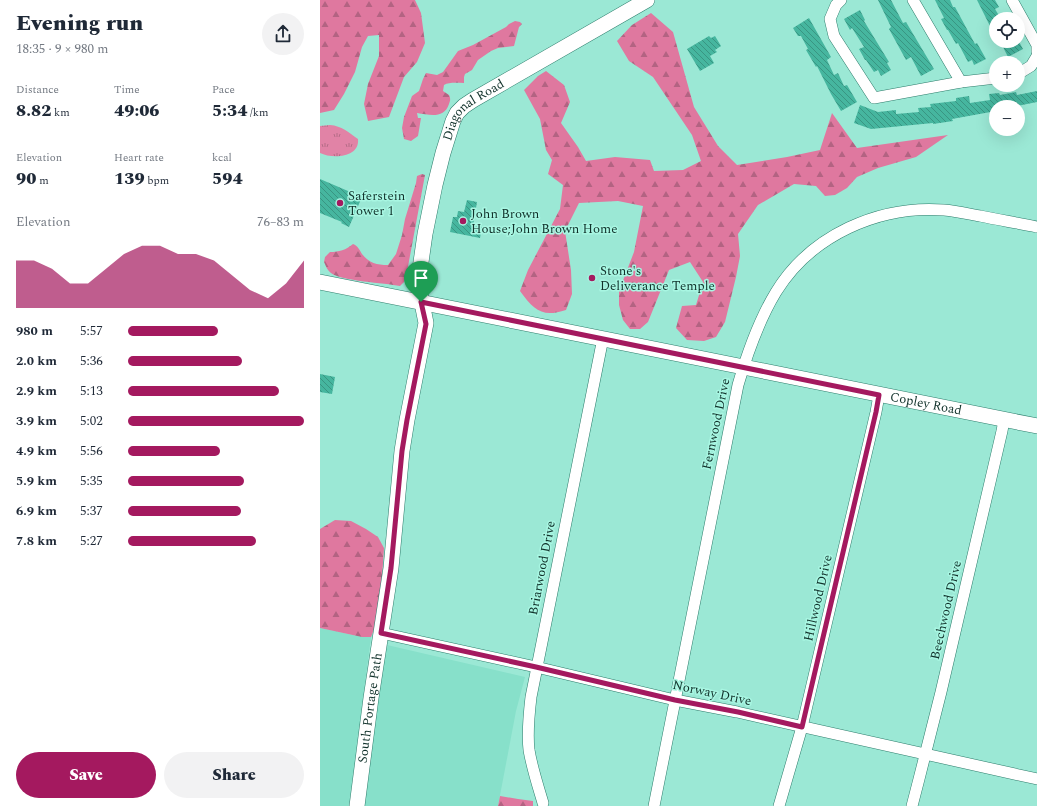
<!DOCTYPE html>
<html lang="en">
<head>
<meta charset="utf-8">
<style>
	body { margin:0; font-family:Spectral,serif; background:#f2f2f3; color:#1f2937; height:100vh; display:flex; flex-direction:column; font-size:15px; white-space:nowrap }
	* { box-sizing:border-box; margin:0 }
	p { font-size:13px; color:#747a83 }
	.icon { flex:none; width:22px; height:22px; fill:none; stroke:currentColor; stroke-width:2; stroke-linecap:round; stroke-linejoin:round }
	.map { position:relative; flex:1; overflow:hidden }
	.drawer { display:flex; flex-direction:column; background:#fff; width:320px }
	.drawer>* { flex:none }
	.controls { position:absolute; left:669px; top:12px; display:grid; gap:8px }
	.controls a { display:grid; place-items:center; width:36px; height:36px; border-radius:50%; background:#fff; box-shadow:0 4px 16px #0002; font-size:20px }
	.pin { position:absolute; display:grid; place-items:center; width:34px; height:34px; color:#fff; margin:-41px -17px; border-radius:50% 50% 50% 0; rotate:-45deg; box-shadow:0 0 4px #0007 }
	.pin .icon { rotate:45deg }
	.round { display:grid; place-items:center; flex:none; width:42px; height:42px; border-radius:21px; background:#f2f2f3 }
	.summary { display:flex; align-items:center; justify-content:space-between; height:68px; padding:0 16px }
	h1 { font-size:22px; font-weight:800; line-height:30px }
	.metrics { display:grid; grid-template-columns:repeat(3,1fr); gap:6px; height:68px; padding:4px 16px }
	.metrics div { display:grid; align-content:center }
	.metrics b { font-size:17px; font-weight:800 }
	.metrics small { font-size:11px; font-weight:400 }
	.metrics p { font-size:11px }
	.chart { height:112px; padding:8px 16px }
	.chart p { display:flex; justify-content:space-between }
	.chart svg { width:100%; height:72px; margin-top:4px; fill:#a4195f; opacity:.7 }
	.primary-button { display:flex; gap:8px; margin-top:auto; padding:8px 16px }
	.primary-button a { flex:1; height:46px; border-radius:24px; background:#a4195f; color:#fff; font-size:16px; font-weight:800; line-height:46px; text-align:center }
	.primary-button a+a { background:#f2f2f3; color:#1f2937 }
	ul { padding:0 16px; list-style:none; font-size:13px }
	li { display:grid; grid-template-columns:64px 48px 1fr; align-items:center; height:30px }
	li i { height:10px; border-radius:5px; background:#a4195f }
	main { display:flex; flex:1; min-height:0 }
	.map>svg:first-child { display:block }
	.built { fill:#87e0ca }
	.grass { fill:url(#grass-tufts) }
	.forest { fill:url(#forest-firs) }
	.building { fill:url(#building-back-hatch) }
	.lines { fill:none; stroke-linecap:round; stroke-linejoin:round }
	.street-casing { stroke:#2c7c6b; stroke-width:12 }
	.secondary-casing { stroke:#2c7c6b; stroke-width:16 }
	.street { stroke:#fff; stroke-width:11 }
	.secondary { stroke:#fff; stroke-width:15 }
	.route-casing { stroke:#fff; stroke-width:8 }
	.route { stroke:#a4195f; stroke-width:5 }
	.poi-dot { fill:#a4195f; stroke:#a8f6e2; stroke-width:1.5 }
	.labels { text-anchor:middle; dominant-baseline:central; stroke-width:3; stroke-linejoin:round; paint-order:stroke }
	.street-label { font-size:13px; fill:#10312a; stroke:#a8f6e2 }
	.poi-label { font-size:13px; fill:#10312a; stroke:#a8f6e2; text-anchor:start }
</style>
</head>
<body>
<main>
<section class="drawer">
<div class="summary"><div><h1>Evening run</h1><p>18:35 · 9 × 980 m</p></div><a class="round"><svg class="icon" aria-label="share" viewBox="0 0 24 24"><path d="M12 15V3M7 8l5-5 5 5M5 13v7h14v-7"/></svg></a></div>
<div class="metrics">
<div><p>Distance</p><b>8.82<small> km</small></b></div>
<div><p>Time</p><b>49:06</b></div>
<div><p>Pace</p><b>5:34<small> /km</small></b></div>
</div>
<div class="metrics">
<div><p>Elevation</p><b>90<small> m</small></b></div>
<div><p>Heart rate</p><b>139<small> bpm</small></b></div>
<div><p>kcal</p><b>594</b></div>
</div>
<div class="chart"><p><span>Elevation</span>76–83 m</p>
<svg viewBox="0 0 160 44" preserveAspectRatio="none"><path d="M0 44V15L10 15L20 20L30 29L40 29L50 20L60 11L70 6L80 6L90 11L100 11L110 15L120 24L130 33L140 38L150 29L160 15V44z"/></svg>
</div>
<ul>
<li><b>980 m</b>5:57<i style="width:51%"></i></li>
<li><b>2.0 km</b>5:36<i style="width:65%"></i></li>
<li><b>2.9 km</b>5:13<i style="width:86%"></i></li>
<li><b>3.9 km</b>5:02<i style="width:100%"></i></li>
<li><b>4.9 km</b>5:56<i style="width:52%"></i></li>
<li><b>5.9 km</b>5:35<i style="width:66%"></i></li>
<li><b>6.9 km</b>5:37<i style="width:64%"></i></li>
<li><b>7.8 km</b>5:27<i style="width:73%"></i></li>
</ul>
<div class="primary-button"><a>Save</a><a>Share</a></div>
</section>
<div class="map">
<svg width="717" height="806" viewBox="0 0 717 806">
	<defs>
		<pattern id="grass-tufts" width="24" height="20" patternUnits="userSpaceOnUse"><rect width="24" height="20" fill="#e183a6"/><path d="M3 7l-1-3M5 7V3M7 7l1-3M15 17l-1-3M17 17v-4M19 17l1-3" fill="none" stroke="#b56c87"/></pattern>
		<pattern id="forest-firs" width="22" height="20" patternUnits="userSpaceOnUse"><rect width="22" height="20" fill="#df789f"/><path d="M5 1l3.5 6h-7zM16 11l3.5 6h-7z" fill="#b36382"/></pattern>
		<pattern id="building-back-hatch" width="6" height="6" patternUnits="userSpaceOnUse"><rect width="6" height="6" fill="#46b69f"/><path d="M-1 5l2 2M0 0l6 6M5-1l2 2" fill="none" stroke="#399582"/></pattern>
	</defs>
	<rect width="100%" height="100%" fill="#9be8d5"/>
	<g class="built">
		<path d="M0,628L42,637H51L29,806H0Z"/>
		<path d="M67,645L205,677L196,711L178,806H44L51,747Z"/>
	</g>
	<path class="grass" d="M10,125C22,126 28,132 38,139C40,158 12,159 0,153V126Z"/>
	<g class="forest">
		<path d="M0,0H95L101,13L105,43L97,62L84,77L69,117L48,121L44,104L48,84L59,56V35L48,36L42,47L35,72L24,94L14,110L0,113Z"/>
		<path d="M331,13L353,32L374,107L398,146L417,165L467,157L500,150L512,113L537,148L628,135L596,157L558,168L537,177L527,188L515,195L505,196L496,186L474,184L438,205L418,234L420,256L416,277L405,322L396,337L384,341L367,340L356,328L362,306L376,305L383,282L370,262L349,270L328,322L320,329H310L303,320L299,305V291L314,252L323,206L298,201L259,203L245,231L251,270L252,294L246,310C222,318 214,310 200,291L208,270L240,209L243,185L228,174L232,160L226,150L220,119L204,90L218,76L226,71L244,85L250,102L241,123L258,147L266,161L295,157L330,160L334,171L363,170L381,161L372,135L333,77L309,61L297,41L312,25Z"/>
		<path d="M195,21L200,22L202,24L199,27L194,46L178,48L171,51L158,60L152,70L145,74L144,77V83C137,83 129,82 124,85L123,91L129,95C131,99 130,101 129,104C124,119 110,115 97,113L98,118H101L98,136L91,141L84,139L82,128L84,117L92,96L99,91L103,79L106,73L117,75L123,72L138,51L153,45L186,27L189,24Z"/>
		<path d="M102,174L105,175L87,272L84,282L80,286C65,283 21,281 11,273C7,270 6,266 4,262L5,257L10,252C19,252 26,250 33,244C38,246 39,249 42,254C49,263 57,265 68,265L76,254L82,235L85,219L96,183L97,176Z"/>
		<path d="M15,520L31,521L46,529L58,537L64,548L61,594L57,622L51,637H42L0,628V529Z"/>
		<path d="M180,796L198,799L213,801V806H178Z"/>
	</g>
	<g class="building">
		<path d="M558,0H571L583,23L586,22L614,69L601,76L591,57L586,60L569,29L571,27Z"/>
		<path d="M615,0H630L633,7H635L655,44L657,43L666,59L654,65L652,60L648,62L638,43L636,44L628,30H627L621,19L624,18Z"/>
		<path d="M657,0H675L679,7L675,9L681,19H676V38Z"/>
		<path d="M540,10L545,20L544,21L569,62L567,63L571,70L561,76L558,70L554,72L546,60H545L539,49L544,47L532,28L530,30L524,19Z"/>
		<path d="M489,18L511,57L507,60L514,75L518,73L524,86L527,85L537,102L521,111L511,94L497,66L496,67L486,50L488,49L481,36H478L473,28Z"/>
		<path d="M389,36L391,38L395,36L401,46L395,50L397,52L390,56L394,63L380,71L367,49Z"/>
		<path d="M698,40L703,49L688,57L680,41H698Z"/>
		<path d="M717,91V102L692,107H676V111L632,119L633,121L613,124V123L551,129L534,123L540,105L558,112L576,110V114L599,112L598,108L611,107L610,104L636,101V98L649,96L650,103L670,100L669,94L679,93L680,95L696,92L697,95Z"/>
		<path d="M0,179L42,197L29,227L21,223L22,222L0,213Z"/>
		<path d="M147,200L157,202L153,226L162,227L160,238L130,232L133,217H137L138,211L144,212Z"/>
		<path d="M0,374L15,377L12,394L0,392Z"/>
	</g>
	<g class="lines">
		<g class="street-casing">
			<g id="street">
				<path d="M521,0L516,5L510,19L514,36L554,98L641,82L676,78"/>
				<path d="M593,0L641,82"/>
				<path d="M692,0L717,45V52"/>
				<path d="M698,74L711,66L717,56"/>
				<path d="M61,633L216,667L355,700L417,712L717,779"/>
				<path d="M223,803C218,786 212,768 209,750C207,732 209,714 211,697L283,338"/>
				<path d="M334,806L418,385C427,354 439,320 456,292C491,235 559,205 624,210C636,211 649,214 660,216C679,220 698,223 717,227"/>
				<path d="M459,806L482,727L556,412L559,395"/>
				<path d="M592,806L599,779L621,692L682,431L684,420"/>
			</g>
		</g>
		<g class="secondary-casing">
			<g id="secondary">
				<path id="s1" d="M0,282L717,426"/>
				<path id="s2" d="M37,806L51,698L71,568L82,451L87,420L106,323L98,283L105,234L115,185L123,153L133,121L137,113L144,106L153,100L327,0"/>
			</g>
		</g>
		<use href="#street" class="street"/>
		<use href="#secondary" class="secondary"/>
	</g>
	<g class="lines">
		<g class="route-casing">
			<path id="route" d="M101,302C254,333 406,364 559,395L556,412L547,450L482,727L418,712L355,700L216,667L61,633L71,568L82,451L87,420L106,324Z"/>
		</g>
		<use href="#route" class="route"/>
	</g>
	<g class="poi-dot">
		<circle cx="20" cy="203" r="4"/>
		<circle cx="143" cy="221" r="4"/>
		<circle cx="272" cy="278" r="4"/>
	</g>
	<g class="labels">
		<g class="street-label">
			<text stroke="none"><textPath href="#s2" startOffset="717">Diagonal Road</textPath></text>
			<text stroke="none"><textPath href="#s1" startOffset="618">Copley Road</textPath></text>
			<text transform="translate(396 424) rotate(-78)">Fernwood Drive</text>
			<text transform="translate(222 568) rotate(-79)">Briarwood Drive</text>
			<text transform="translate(498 598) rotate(-77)">Hillwood Drive</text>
			<text transform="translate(626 610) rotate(-77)">Beechwood Drive</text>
			<text transform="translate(392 693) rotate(12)">Norway Drive</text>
			<text stroke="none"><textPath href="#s2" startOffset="99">South Portage Path</textPath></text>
		</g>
		<g class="poi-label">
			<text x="28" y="196">Saferstein<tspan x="28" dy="15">Tower 1</tspan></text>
			<text x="151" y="214">John Brown<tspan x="151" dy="15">House;John Brown Home</tspan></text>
			<text x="280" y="271">Stone's<tspan x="280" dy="15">Deliverance Temple</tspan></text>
		</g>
	</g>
</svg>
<div class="controls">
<a><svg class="icon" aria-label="locate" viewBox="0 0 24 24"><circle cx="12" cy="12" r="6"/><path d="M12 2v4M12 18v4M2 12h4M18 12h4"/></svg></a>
<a>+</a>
<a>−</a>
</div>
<div class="pin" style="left:101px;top:302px;background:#1e9e55"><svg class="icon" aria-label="arrive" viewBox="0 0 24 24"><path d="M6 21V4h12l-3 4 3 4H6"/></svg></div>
</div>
</main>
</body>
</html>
